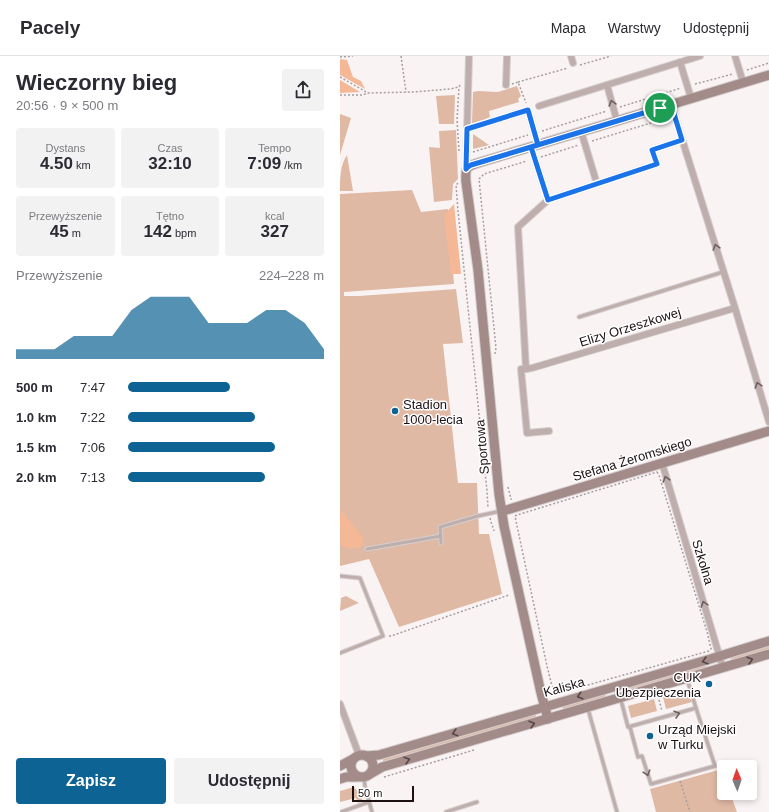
<!DOCTYPE html>
<html lang="pl">
<head>
<meta charset="utf-8">
<style>
	body { margin:0; font-family:Helvetica,sans-serif; background:#f2f2f3; color:#2b2b33; height:100vh; display:flex; flex-direction:column; font-size:15px; white-space:nowrap }
	* { box-sizing:border-box; margin:0 }
	p { font-size:13px; color:#7c7c81 }
	.icon { flex:none; width:22px; height:22px; fill:none; stroke:currentColor; stroke-width:2; stroke-linecap:round; stroke-linejoin:round }
	.map { position:relative; flex:1; overflow:hidden }
	.panel { display:flex; flex-direction:column; background:#fff; width:340px }
	.panel>* { flex:none }
	.needle { width:26px; rotate:358deg }
	.controls { position:absolute; left:377px; top:704px; display:grid; gap:8px }
	.controls a { display:grid; place-items:center; width:40px; height:40px; border-radius:4px; background:#fff; box-shadow:0 2px 6px #0003; font-size:20px }
	.scale { position:absolute; left:12px; bottom:10px; width:62px; box-sizing:border-box; padding-left:4px; border:2px solid #1c1013; border-top:0; font-size:11px; line-height:14px; white-space:nowrap; color:#1c1013; -webkit-text-stroke:3px #fff; paint-order:stroke }
	.pin { position:absolute; display:grid; place-items:center; width:34px; height:34px; color:#fff; margin:-17px; border:2px solid #fff; border-radius:50%; box-shadow:0 1px 4px #0007 }
	.round { display:grid; place-items:center; flex:none; width:42px; height:42px; border-radius:4px; background:#f2f2f3 }
	.headline { display:flex; align-items:center; justify-content:space-between; height:68px; padding:0 16px }
	h1 { font-size:22px; font-weight:700; line-height:30px }
	.stats { display:grid; grid-template-columns:repeat(3,1fr); gap:6px; height:68px; padding:4px 16px }
	.stats div { display:grid; align-content:center; border-radius:4px; background:#f2f2f3; text-align:center }
	.stats b { font-size:17px; font-weight:700 }
	.stats small { font-size:11px; font-weight:400 }
	.stats p { font-size:11px }
	.chart { height:112px; padding:8px 16px }
	.chart p { display:flex; justify-content:space-between }
	.chart svg { width:100%; height:72px; margin-top:4px; fill:#0d6394; opacity:.7 }
	.primary-button { display:flex; gap:8px; margin-top:auto; padding:8px 16px }
	.primary-button a { flex:1; height:46px; border-radius:4px; background:#0d6394; color:#fff; font-size:16px; font-weight:700; line-height:46px; text-align:center }
	.primary-button a+a { background:#f2f2f3; color:#2b2b33 }
	ul { padding:0 16px; list-style:none; font-size:13px }
	li { display:grid; grid-template-columns:64px 48px 1fr; align-items:center; height:30px }
	li i { height:10px; border-radius:5px; background:#0d6394 }
	header { display:flex; align-items:center; gap:24px; box-sizing:border-box; height:56px; padding:0 20px; background:#fff; border-bottom:1px solid #e1e1e2 }
	header strong { font-size:19px }
	nav { display:flex; gap:22px; margin-inline-start:auto; font-size:14px }
	main { display:flex; flex:1; min-height:0 }
	.map>svg:first-child { display:block }
	.green { fill:#dfb9a4 }
	.forest { fill:#f4b897 }
	.lines { fill:none; stroke-linecap:round; stroke-linejoin:round }
	.lane-casing { stroke:#d6cfd0; stroke-width:5 }
	.street-casing { stroke:#d6cfd0; stroke-width:8 }
	.secondary-casing { stroke:#d6cfd0; stroke-width:11 }
	.path { stroke:#a79ea0; stroke-width:1.5; stroke-dasharray:2 2; stroke-linecap:butt }
	.lane { stroke:#beaeac; stroke-width:3 }
	.street { stroke:#beaeac; stroke-width:6 }
	.secondary { stroke:#a28b89; stroke-width:9 }
	.oneway { stroke:#6d5f60 }
	.oneway2 { stroke:#584748 }
	.route-casing { stroke:#fff; stroke-width:8 }
	.route { stroke:#1a73e8; stroke-width:5 }
	.poi-dot { fill:#0d6394; stroke:#fff; stroke-width:1.5 }
	.labels { text-anchor:middle; dominant-baseline:central; stroke-width:3; stroke-linejoin:round; paint-order:stroke }
	.street-label { font-size:13px; fill:#1c1013; stroke:#fff }
	.poi-label { font-size:13px; fill:#1c1013; stroke:#fff; text-anchor:start }
</style>
</head>
<body>
<header>
<strong>Pacely</strong>
<nav><a>Mapa</a><a>Warstwy</a><a>Udostępnij</a></nav>
</header>
<main>
<section class="panel">
<div class="headline"><div><h1>Wieczorny bieg</h1><p>20:56 · 9 × 500 m</p></div><a class="round"><svg class="icon" aria-label="share" viewBox="0 0 24 24"><path d="M12 15V3M7 8l5-5 5 5M5 13v7h14v-7"/></svg></a></div>
<div class="stats">
<div><p>Dystans</p><b>4.50<small> km</small></b></div>
<div><p>Czas</p><b>32:10</b></div>
<div><p>Tempo</p><b>7:09<small> /km</small></b></div>
</div>
<div class="stats">
<div><p>Przewyższenie</p><b>45<small> m</small></b></div>
<div><p>Tętno</p><b>142<small> bpm</small></b></div>
<div><p>kcal</p><b>327</b></div>
</div>
<div class="chart"><p><span>Przewyższenie</span>224–228 m</p>
<svg viewBox="0 0 160 44" preserveAspectRatio="none"><path d="M0 44V38L10 38L20 38L30 30L40 30L50 30L60 14L70 6L80 6L90 6L100 22L110 22L120 22L130 14L140 14L150 22L160 38V44z"/></svg>
</div>
<ul>
<li><b>500 m</b>7:47<i style="width:52%"></i></li>
<li><b>1.0 km</b>7:22<i style="width:65%"></i></li>
<li><b>1.5 km</b>7:06<i style="width:75%"></i></li>
<li><b>2.0 km</b>7:13<i style="width:70%"></i></li>
</ul>
<div class="primary-button"><a>Zapisz</a><a>Udostępnij</a></div>
</section>
<div class="map">
<svg width="429" height="756" viewBox="0 0 429 756">
	<rect width="100%" height="100%" fill="#faf3f4"/>
	<g class="green">
		<path d="M177,30L181,40L178,43L179,46L149,55L150,61L135,68L132,67L133,36L138,35L158,36Z"/>
		<path d="M115,39L114,68H99L96,40Z"/>
		<path d="M0,58L11,62L0,99Z"/>
		<path d="M116,74L118,123L113,128L112,144L94,146L89,91L100,92L99,75Z"/>
		<path d="M133,78L149,89L133,93Z"/>
		<path d="M7,99L13,135H0C0,122 0,109 7,99Z"/>
		<path d="M72,134L81,156L108,153L114,228L4,236V240H19L116,233L123,287L103,288L118,427H137L139,478H149L162,538L59,571L29,503L0,510V138Z"/>
		<path d="M6,540L19,547L0,555L1,542Z"/>
		<path d="M429,588V595L393,605L391,604V601Z"/>
		<path d="M365,607L367,613L285,637L282,633Z"/>
		<path d="M349,634L352,646L326,653L323,641Z"/>
		<path d="M265,638L266,641L264,644L224,655L222,649Z"/>
		<path d="M314,643L317,655L291,662L288,650Z"/>
		<path d="M195,658L197,662L44,708L42,701Z"/>
		<path d="M382,713L384,718V737H390L397,756H316L310,733Z"/>
		<path d="M14,731L18,736L21,735L23,737C23,741 23,745 18,747L16,742L0,746V735Z"/>
	</g>
	<g class="forest">
		<path d="M0,3L7,4L13,21L21,25L25,33L0,19Z"/>
		<path d="M0,24L20,36L0,37Z"/>
		<path d="M114,148L121,218H111L104,159Z"/>
		<path d="M0,453L24,482L21,491L11,493L0,489Z"/>
	</g>
	<g class="lines">
		<g class="lane-casing">
			<g id="lane">
				<path d="M239,261L383,216"/>
				<path d="M101,487L100,471L138,460L161,455"/>
				<path d="M27,493L101,480"/>
				<path d="M0,520L20,522L43,580L0,597"/>
				<path d="M281,644L288,671L356,652L347,623"/>
				<path d="M248,653L277,756"/>
				<path d="M290,671L298,701L302,700L311,728L375,710L356,652"/>
				<path d="M24,721L25,731L32,756"/>
				<path d="M1,756L29,746"/>
				<path d="M106,756L137,746"/>
			</g>
		</g>
		<g class="street-casing">
			<g id="street">
				<path d="M231,0L233,7"/>
				<path d="M395,0L403,26"/>
				<path d="M340,6L351,42"/>
				<path d="M166,29L167,0"/>
				<path d="M267,29L277,65"/>
				<path d="M331,48L395,252L429,366"/>
				<path d="M199,50L360,0"/>
				<path d="M127,73L188,54L198,89"/>
				<path d="M241,75L257,128"/>
				<path d="M191,91L208,144L178,171L186,313L192,312L395,252"/>
				<path d="M126,113L129,0"/>
				<path d="M208,144L317,108L312,94L342,84"/>
				<path d="M186,313H181L187,377L209,375"/>
				<path d="M322,407L383,612"/>
				<path d="M0,648L19,699"/>
			</g>
		</g>
		<g class="secondary-casing">
			<g id="secondary">
				<path d="M163,455L429,375"/>
				<path d="M208,663L201,637L164,470L159,438L138,214L126,126C125,110 126,111 141,106L429,19"/>
				<circle cx="22" cy="710" r="11"/>
				<path d="M26,700L39,699L367,604L429,585"/>
				<path d="M0,710L13,703"/>
				<path d="M30,718L42,711L429,598"/>
				<path d="M0,723L6,721H17"/>
			</g>
		</g>
		<g class="path">
			<path d="M61,0L66,36"/>
			<path d="M0,1L13,0"/>
			<path d="M240,9L271,0"/>
			<path d="M407,14L429,7"/>
			<path d="M0,21L28,37L74,36L110,33L119,31L121,27"/>
			<path d="M178,26L228,12"/>
			<path d="M172,28L178,26L186,47"/>
			<path d="M355,28L393,18"/>
			<path d="M0,39H22L28,37"/>
			<path d="M280,51L341,32"/>
			<path d="M202,75L267,55"/>
			<path d="M252,85L324,63L322,59"/>
			<path d="M119,95L117,64L119,31"/>
			<path d="M133,96L188,79"/>
			<path d="M201,101L239,89"/>
			<path d="M118,127L116,129L118,155L147,435L148,452"/>
			<path d="M155,298L156,292L139,123L144,118L187,105"/>
			<path d="M317,416L319,419L367,576L371,593L369,595L223,636H216L212,630L207,610L177,470L175,460L177,459Z"/>
			<path d="M168,431L171,443H172"/>
			<path d="M150,462C151,467 153,471 154,475"/>
			<path d="M49,580H51L169,539"/>
			<path d="M318,640L322,655"/>
			<path d="M44,721L134,694"/>
			<path d="M340,725L350,756"/>
		</g>
		<use href="#lane" class="lane"/>
		<use href="#street" class="street"/>
		<use href="#secondary" class="secondary"/>
	</g>
	<defs><path id="oneway-chevron" d="M-2-3.5L2.5 0L-2 3.5" fill="none" stroke-width="1.6" stroke-linecap="round" stroke-linejoin="round"/></defs>
	<g class="oneway">
		<use href="#oneway-chevron" transform="translate(272 47) rotate(-106)"/>
		<use href="#oneway-chevron" transform="translate(376 191) rotate(-107)"/>
		<use href="#oneway-chevron" transform="translate(418 329) rotate(-107)"/>
		<use href="#oneway-chevron" transform="translate(326 423) rotate(-107)"/>
		<use href="#oneway-chevron" transform="translate(364 548) rotate(-107)"/>
		<use href="#oneway-chevron" transform="translate(337 658) rotate(-16)"/>
		<use href="#oneway-chevron" transform="translate(307 717) rotate(73)"/>
	</g>
	<g class="oneway2">
		<use href="#oneway-chevron" transform="translate(410 604) rotate(-16)"/>
		<use href="#oneway-chevron" transform="translate(365 605) rotate(164)"/>
		<use href="#oneway-chevron" transform="translate(240 640) rotate(164)"/>
		<use href="#oneway-chevron" transform="translate(192 668) rotate(-16)"/>
		<use href="#oneway-chevron" transform="translate(115 677) rotate(164)"/>
		<use href="#oneway-chevron" transform="translate(67 704) rotate(-16)"/>
	</g>
	<g class="lines">
		<g class="route-casing">
			<path id="route" d="M320,52C277,65 234,78 191,91L131,109L128,111L126,113L127,73L188,54L198,89L191,91L208,144L317,108L312,94L342,84L331,48L320,52"/>
		</g>
		<use href="#route" class="route"/>
	</g>
	<g class="poi-dot">
		<circle cx="55" cy="355" r="4"/>
		<circle cx="369" cy="628" r="4"/>
		<circle cx="310" cy="680" r="4"/>
	</g>
	<g class="labels">
		<g class="street-label">
			<text transform="translate(290 271) rotate(-17)">Elizy Orzeszkowej</text>
			<text transform="translate(142 391) rotate(-95)">Sportowa</text>
			<text transform="translate(292 403) rotate(-17)">Stefana Żeromskiego</text>
			<text transform="translate(363 506) rotate(73)">Szkolna</text>
			<text transform="translate(224 631) rotate(-16)">Kaliska</text>
		</g>
		<g class="poi-label">
			<text x="63" y="348">Stadion<tspan x="63" dy="15">1000-lecia</tspan></text>
			<text x="361" y="621" text-anchor="end">CUK<tspan x="361" dy="15">Ubezpieczenia</tspan></text>
			<text x="318" y="673">Urząd Miejski<tspan x="318" dy="15">w Turku</tspan></text>
		</g>
	</g>
</svg>
<div class="controls">
<a><svg class="needle" viewBox="-14 -14 28 28"><path d="M0-13l5 13h-10z" fill="#e53935"/><path d="M0 13l5-13h-10z" fill="#7c7c81"/></svg></a>
</div>
<div class="scale">50 m</div>
<div class="pin" style="left:320px;top:52px;background:#1e9e55"><svg class="icon" aria-label="arrive" viewBox="0 0 24 24"><path d="M6 21V4h12l-3 4 3 4H6"/></svg></div>
</div>
</main>
</body>
</html>
